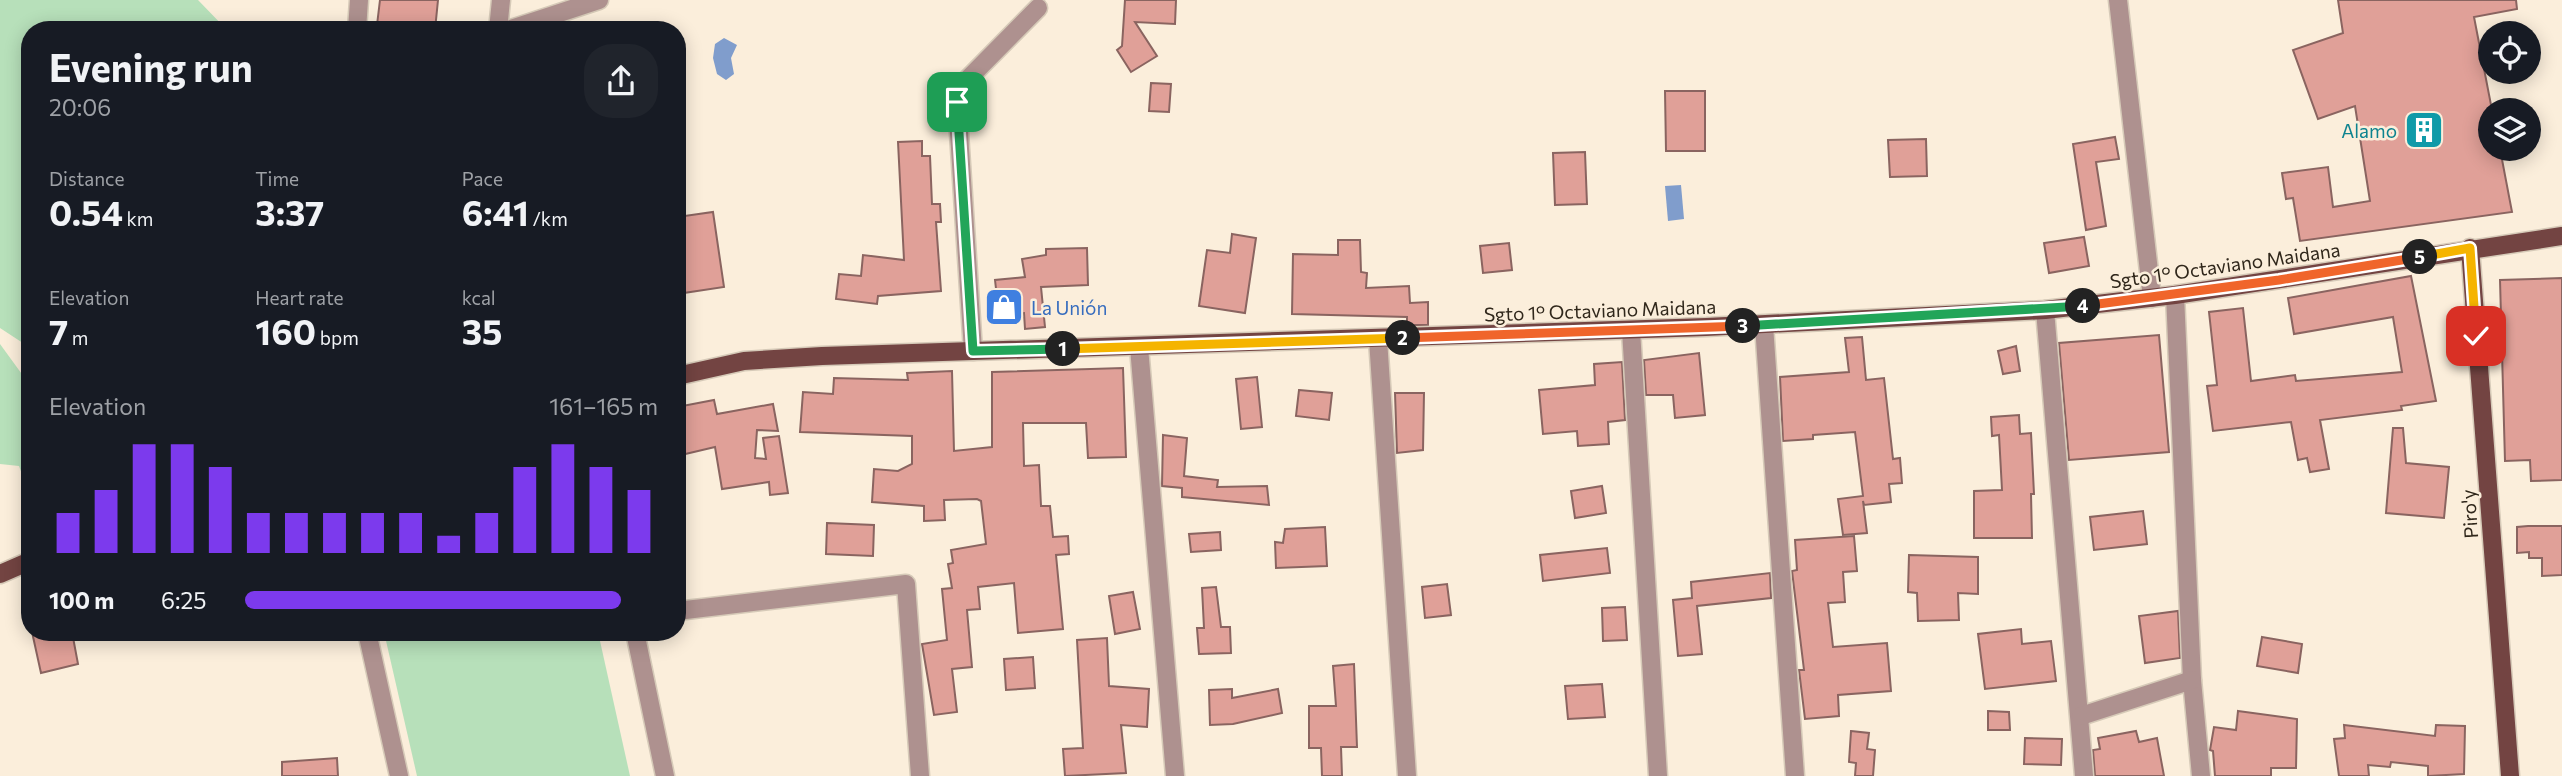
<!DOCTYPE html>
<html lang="en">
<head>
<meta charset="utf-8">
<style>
	body { margin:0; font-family:Commissioner,sans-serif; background:#20242c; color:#f1f3f6; height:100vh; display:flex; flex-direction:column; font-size:26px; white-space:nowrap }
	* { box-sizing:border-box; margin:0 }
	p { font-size:23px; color:#9ea1a6 }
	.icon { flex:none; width:38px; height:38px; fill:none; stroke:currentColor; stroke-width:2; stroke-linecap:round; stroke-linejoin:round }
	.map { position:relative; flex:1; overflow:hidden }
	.panel { position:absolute; left:21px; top:21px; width:665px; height:620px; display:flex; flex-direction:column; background:#171b24; border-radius:28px; box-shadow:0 4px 18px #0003 }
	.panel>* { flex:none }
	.fabs { position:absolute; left:2478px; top:21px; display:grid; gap:14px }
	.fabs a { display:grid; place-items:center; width:63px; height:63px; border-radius:50%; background:#171b24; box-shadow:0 4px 18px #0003; font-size:35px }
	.pin { position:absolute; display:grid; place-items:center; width:60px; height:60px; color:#fff; margin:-30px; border-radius:14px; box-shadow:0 4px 10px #0006 }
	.km { position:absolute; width:35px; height:35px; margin:-18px; border-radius:50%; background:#222; color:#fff; font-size:19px; line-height:35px; text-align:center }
	.round { display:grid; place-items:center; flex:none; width:74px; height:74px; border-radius:28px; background:#20242c }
	.head { display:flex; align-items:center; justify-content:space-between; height:119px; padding:0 28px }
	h1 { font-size:38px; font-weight:700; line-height:52px }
	.metrics { display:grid; grid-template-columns:repeat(3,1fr); gap:10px; height:119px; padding:7px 28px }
	.metrics div { display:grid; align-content:center }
	.metrics b { font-size:35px; font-weight:700 }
	.metrics small { font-size:19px; font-weight:400 }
	.metrics p { font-size:19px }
	.chart { height:196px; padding:14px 28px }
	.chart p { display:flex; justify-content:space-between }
	.chart svg { width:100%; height:126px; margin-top:7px; stroke:#7c3aed; stroke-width:6 }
	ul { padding:0 28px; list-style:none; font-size:23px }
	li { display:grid; grid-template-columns:112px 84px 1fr; align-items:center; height:52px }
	li i { height:18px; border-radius:9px; background:#7c3aed }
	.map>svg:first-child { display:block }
	.green { fill:#b7e0ba }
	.water { fill:#809dcc }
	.building { fill:#e0a098; stroke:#8a6460; stroke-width:2 }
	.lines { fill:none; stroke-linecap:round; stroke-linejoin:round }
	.minor-casing { stroke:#d6cab8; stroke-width:21 }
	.major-casing { stroke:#d6cab8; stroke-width:21 }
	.minor { stroke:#ae918f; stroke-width:18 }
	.major { stroke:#734442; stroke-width:18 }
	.split-1-casing { stroke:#fff; stroke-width:14 }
	.split-2-casing { stroke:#fff; stroke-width:14 }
	.split-3-casing { stroke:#fff; stroke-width:14 }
	.split-4-casing { stroke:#fff; stroke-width:14 }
	.split-5-casing { stroke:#fff; stroke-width:14 }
	.split-6-casing { stroke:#fff; stroke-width:14 }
	.split-1 { stroke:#22a559; stroke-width:9 }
	.split-2 { stroke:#f5b400; stroke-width:9 }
	.split-3 { stroke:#f0652b; stroke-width:9 }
	.split-4 { stroke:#22a559; stroke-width:9 }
	.split-5 { stroke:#f0652b; stroke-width:9 }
	.split-6 { stroke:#f5b400; stroke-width:9 }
	.labels { text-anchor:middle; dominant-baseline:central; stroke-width:5; stroke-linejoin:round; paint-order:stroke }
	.culture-label { font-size:19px; fill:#0d838f; stroke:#fbeedb; text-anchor:end }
	.street-label { font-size:19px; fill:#30271b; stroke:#fbeedb }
	.shop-label { font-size:19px; fill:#366cbe; stroke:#fbeedb; text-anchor:start }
</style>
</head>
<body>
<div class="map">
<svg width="2562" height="776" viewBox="0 0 2562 776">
	<rect width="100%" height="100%" fill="#fbeedb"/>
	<g class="green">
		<path d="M0,0H198L227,30H30L29,347L0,328Z"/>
		<path d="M0,344L24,377L25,415L30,420V496L19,466L0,464Z"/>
		<path d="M384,632H598L630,776H417Z"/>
	</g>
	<g class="water">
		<path d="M724,38L737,45L731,58L734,74L726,80L717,74L713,58L715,44Z"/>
		<path d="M1681,185L1684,219L1668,221L1665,186Z"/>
	</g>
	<g class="building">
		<path d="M380,0H438L435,30L377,25Z"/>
		<path d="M1125,0H1176L1175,24L1135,22L1157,56L1131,72L1117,50L1122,46Z"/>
		<path d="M2338,0H2516L2517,9L2474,17L2492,110L2490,149H2500L2512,212L2300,241L2293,198L2286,199L2282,173L2328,167L2333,207L2370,201L2355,106L2318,119L2293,50L2343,33Z"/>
		<path d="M1151,83L1171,84L1169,112L1149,111Z"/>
		<path d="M1665,91H1705V151H1666Z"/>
		<path d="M2115,137L2119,159L2096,162L2106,226L2086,230L2073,144Z"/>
		<path d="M1926,139L1927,176L1890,177L1888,140Z"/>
		<path d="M922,141V156H930L932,204H940L941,222H936L941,291L878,296L877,304L836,299L839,274L861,276L863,255L904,260L898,142Z"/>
		<path d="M1585,152L1587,204L1555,205L1553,153Z"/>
		<path d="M713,212L724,287L677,294V217Z"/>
		<path d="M1232,234L1256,238L1245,313L1199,306L1207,250L1230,253Z"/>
		<path d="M2084,237L2089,266L2049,273L2044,243Z"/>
		<path d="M1338,240H1360L1361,272L1367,273L1366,288L1409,286L1410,303L1428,302V325H1407V317L1292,314L1293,254L1338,255Z"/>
		<path d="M1509,243L1512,270L1483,273L1480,246Z"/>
		<path d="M1087,248L1088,285L1041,287L1045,327L1025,329L1024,313L999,315L995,280L1025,277L1022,259L1046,255V249Z"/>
		<path d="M2411,276L2436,401L2401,406L2402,410L2320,420L2329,469L2310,472L2307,458L2298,460L2291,422L2213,431L2207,386L2217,385L2209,312L2243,308L2251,381L2295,375L2296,381L2402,372L2393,317L2294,334L2288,298Z"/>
		<path d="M2562,278V480L2531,481L2530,460L2505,461L2500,280Z"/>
		<path d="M2159,335L2169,452L2069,460L2059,343Z"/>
		<path d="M1862,337L1866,380L1884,378L1893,459L1900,458L1902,483L1889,484L1891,502L1864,505L1863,501L1867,533L1843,535L1838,499L1863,496L1855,432L1813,435V439L1783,441L1780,377L1849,372L1845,338Z"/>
		<path d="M2016,346L2020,371L2003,374L1998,351Z"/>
		<path d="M1699,353L1705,415L1675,418L1673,395H1646L1644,360Z"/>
		<path d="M1622,362L1625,420L1608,422L1609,444L1578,446L1577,431L1543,434L1539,390L1595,385L1594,364Z"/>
		<path d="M1123,368L1126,457L1088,458L1086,423H1023L1024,466L1039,465L1041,506H1050L1053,537L1068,536L1069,554L1056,555L1063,629L1018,633L1014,583L978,587L980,609L967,610L972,667L952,669L957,712L934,715L922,644L947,640L942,589L952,588L948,564L953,563L951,550L986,544L981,501L977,499L944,500L945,520L924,521V506L872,502L874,469L898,471L912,464V436L800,432L803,392L833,394L834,378L908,380L907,373L952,371L954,451L992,447V372Z"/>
		<path d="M1257,377L1262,427L1241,429L1236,379Z"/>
		<path d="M1299,390L1332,393L1329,420L1296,416Z"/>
		<path d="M1395,393H1424L1423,450L1397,453Z"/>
		<path d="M714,400L717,414L773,404L778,431L757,430L755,458L766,459L763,438L779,436L788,493L770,495L769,482L722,489L715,447L677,456V407Z"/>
		<path d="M2019,415L2020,434L2031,433L2034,494H2031L2032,538H1974V491L2002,490L1999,435L1992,436L1991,417Z"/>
		<path d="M2393,428H2403L2406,463L2449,467L2444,518L2386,513Z"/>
		<path d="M1163,435L1187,438L1184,476L1218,480L1217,487L1267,486L1269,505L1182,497V488L1162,486Z"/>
		<path d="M1602,486L1606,513L1575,518L1571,491Z"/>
		<path d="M2143,511L2147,544L2094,550L2090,517Z"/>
		<path d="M827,523L874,525L873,556L826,554Z"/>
		<path d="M2528,526H2562V575L2542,576V558H2529V552L2517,553V527Z"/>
		<path d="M1325,527L1327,566L1276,568L1275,542L1283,543L1285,529Z"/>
		<path d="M1220,532L1221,550L1191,552L1189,534Z"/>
		<path d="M1854,536L1857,571L1843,572L1845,602L1828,603L1833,647L1887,643L1891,691L1838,695L1839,716L1805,719L1799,670H1804L1792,571L1797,570L1795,540Z"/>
		<path d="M1607,548L1610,573L1543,581L1540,555Z"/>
		<path d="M1909,555L1978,557V594L1958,593L1959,620L1918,621L1917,593L1908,592Z"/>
		<path d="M1770,573L1771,598L1697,606L1702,654L1678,656L1673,600L1692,598L1691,582Z"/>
		<path d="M1447,584L1451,615L1425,618L1422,587Z"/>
		<path d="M1216,587L1221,627H1230L1231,653L1199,654L1197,628H1204L1202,588Z"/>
		<path d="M1133,592L1140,629L1115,634L1109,596Z"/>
		<path d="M1625,607L1627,640L1603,641L1602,608Z"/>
		<path d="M2178,611L2180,658L2145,663L2139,616Z"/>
		<path d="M2021,629L2022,644L2051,641L2056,681L1985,689L1978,634Z"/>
		<path d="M32,632H72L78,664L41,673Z"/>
		<path d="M2262,637L2302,644L2298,673L2257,666Z"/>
		<path d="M1107,638L1109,686L1149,689L1147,727L1121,725L1126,773L1065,776L1063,749L1083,748L1077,640Z"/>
		<path d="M1033,657L1035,688L1006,690L1004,659Z"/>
		<path d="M1354,664L1357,747H1341L1342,776H1322L1321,748H1309V706H1336L1333,666Z"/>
		<path d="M1602,684L1605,717L1568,719L1565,686Z"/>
		<path d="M1232,689V698L1278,689L1282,713L1233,724L1210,725L1209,690Z"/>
		<path d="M1988,711L2009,712L2010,730H1988Z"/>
		<path d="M2238,711L2297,719L2296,768H2271V776H2215L2213,751L2210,750L2214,727L2236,730Z"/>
		<path d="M2344,725L2435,736L2436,725L2465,726L2464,774L2428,776V766L2391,762L2390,767L2368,765L2369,776H2339L2334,739L2345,738Z"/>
		<path d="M1851,731L1869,733L1867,749L1875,750L1873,776H1855L1856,763L1849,762Z"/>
		<path d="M2136,731L2139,742L2157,738L2164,776H2095L2093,750L2100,749L2098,738Z"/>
		<path d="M2025,738L2062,739L2061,765L2024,764Z"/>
		<path d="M337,758L338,776H282V762Z"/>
	</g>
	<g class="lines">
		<g class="minor-casing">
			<g id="minor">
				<path d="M2118,0L2152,298"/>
				<path d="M357,30L359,0"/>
				<path d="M498,30L501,0"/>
				<path d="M508,30L599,0"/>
				<path d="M2175,295L2192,680L2201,776"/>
				<path d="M2045,310L2084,776"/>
				<path d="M1764,325L1795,776"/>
				<path d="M1631,330L1658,776"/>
				<path d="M1378,339L1407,776"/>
				<path d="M1139,347L1175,776"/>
				<path d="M973,351L957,102L960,87L1038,8"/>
				<path d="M677,611L906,584L920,776"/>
				<path d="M367,632L399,776"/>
				<path d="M635,632L665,776"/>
				<path d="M2081,716L2192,680"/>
			</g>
		</g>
		<g class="major-casing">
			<g id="major">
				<path d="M2470,248L2510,776"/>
				<path d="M677,376L744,361L822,356L1706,327L2045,310L2175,295L2562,236"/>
				<path d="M0,574L30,561"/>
			</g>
		</g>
		<use href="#minor" class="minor"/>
		<use href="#major" class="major"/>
	</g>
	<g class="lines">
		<g class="split-1-casing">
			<path id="split-1" d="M957,102L973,351L1063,349"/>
		</g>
		<g class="split-2-casing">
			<path id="split-2" d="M1063,349L1403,338"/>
		</g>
		<g class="split-3-casing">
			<path id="split-3" d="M1403,338L1743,326"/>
		</g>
		<g class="split-4-casing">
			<path id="split-4" d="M1743,326L2083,306"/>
		</g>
		<g class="split-5-casing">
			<path id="split-5" d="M2083,306L2279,280L2420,257"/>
		</g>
		<g class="split-6-casing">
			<path id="split-6" d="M2420,257L2470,248L2476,336"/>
		</g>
		<use href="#split-1" class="split-1"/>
		<use href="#split-2" class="split-2"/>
		<use href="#split-3" class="split-3"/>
		<use href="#split-4" class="split-4"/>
		<use href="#split-5" class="split-5"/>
		<use href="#split-6" class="split-6"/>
	</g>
	<defs>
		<g id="building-square" transform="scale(2.0125)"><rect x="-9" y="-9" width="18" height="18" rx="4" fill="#0f9aa8" stroke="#fbeedb"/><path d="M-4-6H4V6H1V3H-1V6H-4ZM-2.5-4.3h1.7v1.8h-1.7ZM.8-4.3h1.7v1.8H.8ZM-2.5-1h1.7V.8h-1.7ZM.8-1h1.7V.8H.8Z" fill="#fff"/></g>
		<g id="shop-square" transform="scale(2.0125)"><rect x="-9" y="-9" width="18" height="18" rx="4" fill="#3f7fe0" stroke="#fbeedb"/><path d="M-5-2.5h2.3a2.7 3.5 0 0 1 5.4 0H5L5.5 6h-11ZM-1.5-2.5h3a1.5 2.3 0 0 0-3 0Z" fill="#fff"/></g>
	</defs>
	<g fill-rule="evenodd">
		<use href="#building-square" x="2424" y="130"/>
		<use href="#shop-square" x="1004" y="307"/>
	</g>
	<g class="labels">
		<g class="culture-label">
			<text x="2397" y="130">Alamo</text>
		</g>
		<g class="street-label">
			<text transform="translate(2225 265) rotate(-8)">Sgto 1° Octaviano Maidana</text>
			<text transform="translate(1600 310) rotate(-2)">Sgto 1° Octaviano Maidana</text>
			<text transform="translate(2469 514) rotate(-94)">Piro'y</text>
		</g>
		<g class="shop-label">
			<text x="1031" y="307">La Unión</text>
		</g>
	</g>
</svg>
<div class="fabs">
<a><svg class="icon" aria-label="locate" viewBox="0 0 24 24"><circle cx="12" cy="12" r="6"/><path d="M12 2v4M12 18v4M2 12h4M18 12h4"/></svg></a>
<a><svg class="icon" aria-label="layers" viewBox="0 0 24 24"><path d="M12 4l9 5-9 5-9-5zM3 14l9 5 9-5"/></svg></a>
</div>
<div class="pin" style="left:957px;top:102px;background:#1e9e55"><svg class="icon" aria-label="arrive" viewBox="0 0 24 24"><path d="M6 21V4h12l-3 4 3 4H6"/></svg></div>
<div class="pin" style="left:2476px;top:336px;background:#d93025"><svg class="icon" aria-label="check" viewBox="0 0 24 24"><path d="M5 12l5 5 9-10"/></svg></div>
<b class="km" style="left:1063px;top:349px">1</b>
<b class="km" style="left:1403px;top:338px">2</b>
<b class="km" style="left:1743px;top:326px">3</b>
<b class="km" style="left:2083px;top:306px">4</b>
<b class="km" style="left:2420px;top:257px">5</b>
<section class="panel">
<div class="head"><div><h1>Evening run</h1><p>20:06</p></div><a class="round"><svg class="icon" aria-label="share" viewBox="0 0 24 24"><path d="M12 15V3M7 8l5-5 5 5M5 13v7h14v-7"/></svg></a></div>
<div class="metrics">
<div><p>Distance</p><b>0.54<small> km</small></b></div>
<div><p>Time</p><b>3:37</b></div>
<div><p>Pace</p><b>6:41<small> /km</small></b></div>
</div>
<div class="metrics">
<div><p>Elevation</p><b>7<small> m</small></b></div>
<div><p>Heart rate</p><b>160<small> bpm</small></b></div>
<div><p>kcal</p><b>35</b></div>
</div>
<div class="chart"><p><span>Elevation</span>161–165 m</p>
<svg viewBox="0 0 160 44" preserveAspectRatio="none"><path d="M5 44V30M15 44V22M25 44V6M35 44V6M45 44V14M55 44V30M65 44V30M75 44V30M85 44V30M95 44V30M105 44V38M115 44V30M125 44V14M135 44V6M145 44V14M155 44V22"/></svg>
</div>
<ul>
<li><b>100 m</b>6:25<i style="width:91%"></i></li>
</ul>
</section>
</div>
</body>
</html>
